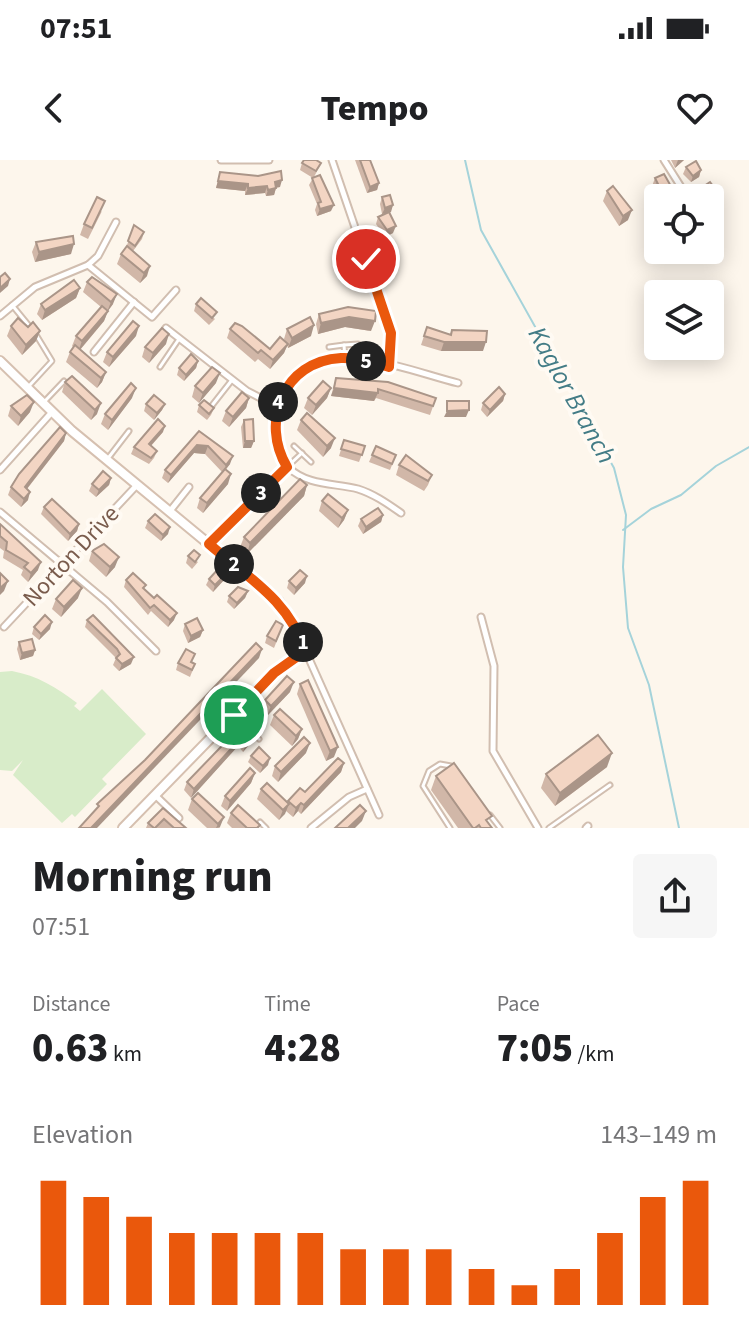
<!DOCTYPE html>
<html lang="en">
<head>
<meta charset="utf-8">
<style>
	body { margin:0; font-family:"Source Sans 3",sans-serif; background:#f6f6f6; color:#202124; height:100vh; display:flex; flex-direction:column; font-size:30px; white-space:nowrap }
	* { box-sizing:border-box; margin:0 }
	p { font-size:26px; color:#757577 }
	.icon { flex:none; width:44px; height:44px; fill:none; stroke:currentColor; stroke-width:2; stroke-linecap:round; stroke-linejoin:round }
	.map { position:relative; height:668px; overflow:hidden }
	.details { display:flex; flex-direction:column; background:#fff; flex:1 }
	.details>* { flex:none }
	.fabs { position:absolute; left:644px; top:24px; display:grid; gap:16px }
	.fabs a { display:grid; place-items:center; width:80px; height:80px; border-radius:8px; background:#fff; box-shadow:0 4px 20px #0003; font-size:40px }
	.pin { position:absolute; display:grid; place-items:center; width:68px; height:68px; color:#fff; margin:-34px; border:4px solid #fff; border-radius:50%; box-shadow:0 2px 8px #0007 }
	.km { position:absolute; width:40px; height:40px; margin:-20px; border-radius:50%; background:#222; color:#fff; font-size:22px; line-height:40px; text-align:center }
	.round { display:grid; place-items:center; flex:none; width:84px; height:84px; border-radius:8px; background:#f6f6f6 }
	.head { display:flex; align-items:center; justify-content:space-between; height:136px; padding:0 32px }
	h1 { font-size:44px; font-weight:800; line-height:60px }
	.stats { display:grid; grid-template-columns:repeat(3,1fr); gap:12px; height:136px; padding:8px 32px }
	.stats div { display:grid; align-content:center }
	.stats b { font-size:40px; font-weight:800 }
	.stats small { font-size:22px; font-weight:400 }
	.stats p { font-size:22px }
	.chart { height:224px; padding:16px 32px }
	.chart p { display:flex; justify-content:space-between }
	.chart svg { width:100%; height:144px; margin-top:8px; stroke:#ea580c; stroke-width:6 }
	.status { display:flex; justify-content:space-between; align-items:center; height:56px; padding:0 40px; background:#fff; direction:ltr }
	.status svg { height:22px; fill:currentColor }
	header { display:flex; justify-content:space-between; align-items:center; height:104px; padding:0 32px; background:#fff; font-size:36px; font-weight:800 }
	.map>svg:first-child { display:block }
	.green { fill:#d8ecc9 }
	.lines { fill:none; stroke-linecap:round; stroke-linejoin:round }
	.stream { stroke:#a5d3da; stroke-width:2 }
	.lane-casing { stroke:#d1beb0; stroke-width:7 }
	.street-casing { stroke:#d1beb0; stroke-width:9 }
	.secondary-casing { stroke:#d6c0b0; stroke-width:12 }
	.lane { stroke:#fff; stroke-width:3 }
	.street { stroke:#fff; stroke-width:5 }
	.secondary { stroke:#fff; stroke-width:8 }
	.wall { fill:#d1b7a8 }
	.shaded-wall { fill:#aa9588 }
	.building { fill:#f3d5c3; stroke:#aa9588; stroke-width:2 }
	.route-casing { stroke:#fff; stroke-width:16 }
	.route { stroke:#ea580c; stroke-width:10 }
	.labels { text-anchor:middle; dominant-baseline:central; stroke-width:8; stroke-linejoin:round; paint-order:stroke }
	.street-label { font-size:24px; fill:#7a5c4d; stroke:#fffaf3 }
	.water-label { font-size:26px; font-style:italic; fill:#437c86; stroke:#fffaf3 }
</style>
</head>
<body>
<div class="status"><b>07:51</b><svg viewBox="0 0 49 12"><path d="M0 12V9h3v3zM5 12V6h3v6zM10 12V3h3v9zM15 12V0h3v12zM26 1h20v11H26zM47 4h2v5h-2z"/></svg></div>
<header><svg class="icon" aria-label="back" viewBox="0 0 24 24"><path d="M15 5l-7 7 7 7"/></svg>Tempo<svg class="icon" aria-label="heart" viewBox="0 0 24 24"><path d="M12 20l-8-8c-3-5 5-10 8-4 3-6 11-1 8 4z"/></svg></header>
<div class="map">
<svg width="749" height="668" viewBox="0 0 749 668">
	<rect width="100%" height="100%" fill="#fdf6ec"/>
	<path class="green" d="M12,511C38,516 56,527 77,543L74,546L80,551L102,529L146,574L102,619L107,624L75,657L72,654L62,663L13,615L23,600L12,611L0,610V512Z"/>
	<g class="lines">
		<g class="stream">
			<path d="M465,0L481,70L614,308L626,355L623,407L628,468L649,525L679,668"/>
			<path d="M623,370L651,349L681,335L716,306L749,287"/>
		</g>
		<g class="lane-casing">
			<g id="lane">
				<path d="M12,145L30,167"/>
				<path d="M329,187L344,185"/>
				<path d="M345,199L344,185L358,184"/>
				<path d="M160,207L179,179"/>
				<path d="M29,226L52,201L35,173"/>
				<path d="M45,241L64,221"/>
				<path d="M210,248L232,220"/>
				<path d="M294,286L311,302"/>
				<path d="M109,297L129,271"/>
				<path d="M287,307L302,293"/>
				<path d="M234,555L259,579"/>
				<path d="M490,655L500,668"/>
				<path d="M260,662L266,668"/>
				<path d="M450,668L423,626L429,611L440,604L451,606"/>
				<path d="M549,668L610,625"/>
			</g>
		</g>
		<g class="street-casing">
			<g id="street">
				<path d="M221,0H269"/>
				<path d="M332,0L391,173L389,207"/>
				<path d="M664,0L688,38"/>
				<path d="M88,105L152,157L176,130"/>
				<path d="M0,156L35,127L88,105L98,96L116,62"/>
				<path d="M166,168L247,231L276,246"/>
				<path d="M94,192L134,142"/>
				<path d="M0,310L52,252"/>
				<path d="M170,351L189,327"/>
				<path d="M0,352L107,442L156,491"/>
				<path d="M401,353C388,344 374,334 358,329C336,323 308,326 289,308C275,295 273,274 275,256C276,242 284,229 294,219C337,178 409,211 458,223"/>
				<path d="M209,383L287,307"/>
				<path d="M481,457L494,506L493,591L538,668"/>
				<path d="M4,467L137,325"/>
				<path d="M306,492L379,655"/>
				<path d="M156,636L179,658"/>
				<path d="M311,668L349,637L367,629"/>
				<path d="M586,668L588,666"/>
			</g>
		</g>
		<g class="secondary-casing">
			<path id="secondary" d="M0,201L72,271L279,442L292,460L305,491L274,513L123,668"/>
		</g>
		<use href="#lane" class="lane"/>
		<use href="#street" class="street"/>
		<use href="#secondary" class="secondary"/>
	</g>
	<g class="wall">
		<path d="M355,0H370L379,23L377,30L367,33Z"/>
		<path d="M671,0H684L675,8Z"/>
		<path d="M302,3H321L314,17L331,51L317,56L315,50L317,44L309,25L313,18L300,10Z"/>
		<path d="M686,7L701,10L699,17L691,22L683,14Z"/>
		<path d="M220,12L280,27L276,28L274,35L266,36L265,33L245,35V31L216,28Z"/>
		<path d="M664,14L658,38V44L655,46L650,36L652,30L651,29L655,18Z"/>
		<path d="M701,28L714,37L701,38L698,34Z"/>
		<path d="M607,31L628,60L619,66L603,41Z"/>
		<path d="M382,37L393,45L390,52L393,73L385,77L376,64L378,57L382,54L380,44Z"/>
		<path d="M102,51L88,79L80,75L84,64Z"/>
		<path d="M134,65L144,72L142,79L133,91L147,116L140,123L117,104L121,94L126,88Z"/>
		<path d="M36,82L71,94L35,102L32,92Z"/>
		<path d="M686,90H704L702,94L688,102L685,95Z"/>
		<path d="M87,122L113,144L108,151L104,161L80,190L106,212L102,222L97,228L66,202L70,192L73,187L72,186L76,176L101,147L83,132Z"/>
		<path d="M80,128L76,138L42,160L37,154L41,144Z"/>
		<path d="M196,144L215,159L209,165L194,151Z"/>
		<path d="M319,154L371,171L345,167L318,174L316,164Z"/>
		<path d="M11,166L28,167L40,171L36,181L22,195L7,176Z"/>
		<path d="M427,167L450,174L452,170L483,191H441L421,185Z"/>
		<path d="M230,169L270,189L285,181L284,179L287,169L311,176L288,188L287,185L284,193L270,209L258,199L255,202L227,178Z"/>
		<path d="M136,176L109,207L103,202L107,192Z"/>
		<path d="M166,184L149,203L142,197L145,187Z"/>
		<path d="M198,201L196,208L184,221L177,215L179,208Z"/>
		<path d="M72,216L97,254L91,260L62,232L65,222Z"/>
		<path d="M336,218L436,238L430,255L376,238L374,241L331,236Z"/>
		<path d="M216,223L199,243L192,237L195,226Z"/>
		<path d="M331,228L327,238L312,255L304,248L308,238Z"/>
		<path d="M505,234L503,241L487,257L481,250L483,243Z"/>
		<path d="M132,238L108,270L101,264L105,254Z"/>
		<path d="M249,238L246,248L229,267L222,261L226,251Z"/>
		<path d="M146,244H165L162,250L154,260L144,251Z"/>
		<path d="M199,245L214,248L211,255L207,260L197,252Z"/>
		<path d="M11,246L30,252L18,266L8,256Z"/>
		<path d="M244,260L254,281L251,288H243L241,267Z"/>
		<path d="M301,260L331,288L323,297L297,270Z"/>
		<path d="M199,271L230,304L226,309L228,324L203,353L197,348L200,338L222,312L205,294L194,293L168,323L162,318L165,310Z"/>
		<path d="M163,272L151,286L157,291L154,298L149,304L131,294L134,287Z"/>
		<path d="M66,273L64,281L27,329L28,340L21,347L8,335L11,327Z"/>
		<path d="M344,280L365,286L359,302L339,296Z"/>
		<path d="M376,286L396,295L390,310L369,302Z"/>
		<path d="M399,305L432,315L428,325L424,331L396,315Z"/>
		<path d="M111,318L109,325L96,337L89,331L92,324Z"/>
		<path d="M307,325L304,336L247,394L240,387L244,377Z"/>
		<path d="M322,341L348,350L344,360L338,368L319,351Z"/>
		<path d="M44,347L79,364L77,371L68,381L41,354Z"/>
		<path d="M383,355L381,362L363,374L358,366L361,359Z"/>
		<path d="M148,361L168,374L161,381L145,368Z"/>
		<path d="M0,364L38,410L28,422L21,415L23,410L3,398L4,391L0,388Z"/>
		<path d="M92,391L115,407L106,417L89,401Z"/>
		<path d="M188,396L198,402L192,409L186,403Z"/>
		<path d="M226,414L224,420L213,432L206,425L209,419Z"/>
		<path d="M126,420L145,429L174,460L168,467L151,451L148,455L124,427Z"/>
		<path d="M289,421L305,423L294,435L287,428Z"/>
		<path d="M248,431L245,438L234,449L227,442L229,436Z"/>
		<path d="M78,438L61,457L52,449L56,439Z"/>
		<path d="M87,460L131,504L119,511L113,505L116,498L85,467Z"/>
		<path d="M185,464L203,470L200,477L188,483L183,471Z"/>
		<path d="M283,465L274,488L265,483L267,476Z"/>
		<path d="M34,467L50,469L39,480L32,474Z"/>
		<path d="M19,482L35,490L33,496L20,500L17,489Z"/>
		<path d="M192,502L195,504L190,517L176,510L178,503Z"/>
		<path d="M300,524L334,597L326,601L297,534Z"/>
		<path d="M290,532L267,556L261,551L265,540Z"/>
		<path d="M274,555L302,569L298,579L292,586L270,565Z"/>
		<path d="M243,564L252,577L249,585L243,592L238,586L191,638L184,630L187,622Z"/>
		<path d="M306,593L278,622L272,616L275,606Z"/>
		<path d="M251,596L268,605L260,613L248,602Z"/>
		<path d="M344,603L341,612L301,654L298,651L293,657L286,651L279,660L257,639L261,629L288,643L305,632Z"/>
		<path d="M607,607L555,646L541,628L546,614Z"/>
		<path d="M255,613L251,623L227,651L221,646L225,636Z"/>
		<path d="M436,616L492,668H458L431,630Z"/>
		<path d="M198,633L220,668H207L188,650L192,639Z"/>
		<path d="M163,648L186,668H146L148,663Z"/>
		<path d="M231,653L260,665L259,668H232L227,663Z"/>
	</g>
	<g class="shaded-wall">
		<path d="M678,0H684L675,8Z"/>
		<path d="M701,10L699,17L691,22L693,16Z"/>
		<path d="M282,20L280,27L272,28L275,22Z"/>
		<path d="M218,21L248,24L245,31L216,28Z"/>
		<path d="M379,23L377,30L367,33L370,27Z"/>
		<path d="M267,26L265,33L245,35L248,28Z"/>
		<path d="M276,28L274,35L266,36L268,30Z"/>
		<path d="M672,28L668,38H658V44L655,46L658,35Z"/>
		<path d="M716,30L714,37L710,40V38H706Z"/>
		<path d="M334,45L331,51L317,56L320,49Z"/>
		<path d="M393,45L391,52L382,54L385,48Z"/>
		<path d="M632,50L628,60L619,66L623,56Z"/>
		<path d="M396,66L393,73L385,77L387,70Z"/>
		<path d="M74,84L71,94L35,102L39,92Z"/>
		<path d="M700,90H704L702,94L688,102L691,95Z"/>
		<path d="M150,106L147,116L140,123L144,113Z"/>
		<path d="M10,119L8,126L0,133V128Z"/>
		<path d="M80,128L76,138L42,160L45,150Z"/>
		<path d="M117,134L113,144L107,152L111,142Z"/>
		<path d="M108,151L104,161L78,192L82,181Z"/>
		<path d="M349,157L375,161L371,171L345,167L318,174L321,163Z"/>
		<path d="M314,165L311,176L288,188L292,178Z"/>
		<path d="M139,166L136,176L109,207L113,197Z"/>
		<path d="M40,171L36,181L22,195L26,185Z"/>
		<path d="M169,174L166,184L149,203L153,193Z"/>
		<path d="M444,182H486L483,191H441Z"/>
		<path d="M288,184L284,193L270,209L273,200Z"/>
		<path d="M198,201L196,208L184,221L186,215Z"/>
		<path d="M106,212L102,222L97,228L101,218Z"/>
		<path d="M220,213L216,223L199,243L203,233Z"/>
		<path d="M136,228L132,238L108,270L112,260Z"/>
		<path d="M331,228L327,238L312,255L316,245Z"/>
		<path d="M334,228L378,233L374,241L331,236Z"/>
		<path d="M505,234L503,241L487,257L490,250Z"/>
		<path d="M249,238L246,248L229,267L233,257Z"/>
		<path d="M34,242L30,252L18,266L21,256Z"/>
		<path d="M101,243L97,254L91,260L95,250Z"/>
		<path d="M165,244L162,250L154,260L157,253Z"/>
		<path d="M469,250L466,257H444L447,251Z"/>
		<path d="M165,266L163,272L146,291L149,284Z"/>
		<path d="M66,273L64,281L22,335L25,327Z"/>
		<path d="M335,278L331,288L323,297L327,286Z"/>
		<path d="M245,281H254L251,288H243Z"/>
		<path d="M197,285L208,286L205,294L194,293L168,323L171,315Z"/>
		<path d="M233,296L230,304L223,313L226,305Z"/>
		<path d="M231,314L228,324L203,353L207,343Z"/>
		<path d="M111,318L109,325L96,337L99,330Z"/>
		<path d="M307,325L304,336L247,394L250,383Z"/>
		<path d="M30,332L28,340L21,347L24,339Z"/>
		<path d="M348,350L344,360L338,368L342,358Z"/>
		<path d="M383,355L381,362L363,374L366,367Z"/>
		<path d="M79,364L77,371L68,381L70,374Z"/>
		<path d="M170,367L168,374L161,381L163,375Z"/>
		<path d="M119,397L115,407L106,417L110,407Z"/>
		<path d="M41,402L38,410L28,422L31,413Z"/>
		<path d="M226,414L224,420L213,432L215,425Z"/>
		<path d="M307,416L305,423L294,435L296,428Z"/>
		<path d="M8,421L4,431L0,435V428Z"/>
		<path d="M82,428L78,438L61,457L64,447Z"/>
		<path d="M248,431L245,438L234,449L237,443Z"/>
		<path d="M177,453L174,460L168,467L170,460Z"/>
		<path d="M52,462L50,469L39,480L41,474Z"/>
		<path d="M203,470L200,477L188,483L191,476Z"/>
		<path d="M262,489L259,498L97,668H91Z"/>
		<path d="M35,490L33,496L20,500L22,493Z"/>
		<path d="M134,497L131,504L119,511L122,504Z"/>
		<path d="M294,522L290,532L267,556L271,546Z"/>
		<path d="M302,569L298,579L292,586L296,576Z"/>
		<path d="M252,577L249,585L243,592L246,583Z"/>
		<path d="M241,578L238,586L191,638L194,629Z"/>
		<path d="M310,583L306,593L278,622L281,612Z"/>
		<path d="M338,587L334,597L326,601L330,591Z"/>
		<path d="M612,593L607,607L555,646L560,633Z"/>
		<path d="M270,598L268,605L260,613L263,606Z"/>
		<path d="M344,603L341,612L301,654L304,645Z"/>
		<path d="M255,613L251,623L227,651L230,641Z"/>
		<path d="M301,643L298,651L293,657L296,648Z"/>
		<path d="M289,644L285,654L279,660L283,650Z"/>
		<path d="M366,651L362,661L355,668H348Z"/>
		<path d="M224,657L220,667L216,668L218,664Z"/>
	</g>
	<g class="building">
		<path d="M304,0H316L321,3L316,11L302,3Z"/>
		<path d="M360,0H370L379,23L370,27Z"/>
		<path d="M696,1L701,10L693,16L686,7Z"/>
		<path d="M281,11L282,20L275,22L276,28L268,30L267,26L248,28V24L218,21L220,12L258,16Z"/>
		<path d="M664,14L672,28L658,35L654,26L658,24L655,18Z"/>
		<path d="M320,15L334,45L320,49L318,43L321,42L312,18Z"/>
		<path d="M710,22L716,30L706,36L701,28Z"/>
		<path d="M613,26L632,50L623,56L607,31Z"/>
		<path d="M390,35L393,45L385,48L382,37Z"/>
		<path d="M97,37L105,41L92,68L84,64Z"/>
		<path d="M389,52L396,66L387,70L378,57Z"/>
		<path d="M134,65L144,72L135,86L128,81Z"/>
		<path d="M73,76L74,84L39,92L36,82Z"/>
		<path d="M127,86L150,106L144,113L121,94Z"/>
		<path d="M688,90H700L691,95Z"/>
		<path d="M5,113L10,119L0,128V117Z"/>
		<path d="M92,117L117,134L111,142L87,122Z"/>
		<path d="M74,120L80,128L45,150L41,144Z"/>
		<path d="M201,138L217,152L212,158L196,144Z"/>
		<path d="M102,146L108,151L82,181L76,176Z"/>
		<path d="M348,147L376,151L375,161L349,157L321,163L319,154Z"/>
		<path d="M310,157L314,165L292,178L287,169Z"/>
		<path d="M18,158L28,167L33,162L40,171L26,185L11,166Z"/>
		<path d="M133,161L139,166L113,197L107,192Z"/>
		<path d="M235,163L242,166L270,189L280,177L288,184L273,200L261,190L258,193L230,169Z"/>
		<path d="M427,167L451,175L452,170L487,171L486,182H444L424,176Z"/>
		<path d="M162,168L169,174L153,193L145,187Z"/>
		<path d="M75,185L106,212L101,218L70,192Z"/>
		<path d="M191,194L198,201L186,215L179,208Z"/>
		<path d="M212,207L220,213L203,233L195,226Z"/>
		<path d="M72,216L101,243L95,250L65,222Z"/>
		<path d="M336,218L388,222L436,238L433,246L378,229V233L334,228Z"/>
		<path d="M323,221L331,228L316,245L308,238Z"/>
		<path d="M131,223L136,228L112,260L105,254Z"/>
		<path d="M499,227L505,234L490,250L483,243Z"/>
		<path d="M242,232L249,238L233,257L226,251Z"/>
		<path d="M27,235L34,242L21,256L11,246Z"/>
		<path d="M154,235L165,244L157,253L146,244Z"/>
		<path d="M204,240L214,248L209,254L199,245Z"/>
		<path d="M447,241H469V250L447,251Z"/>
		<path d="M307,253L335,278L327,286L301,260Z"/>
		<path d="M158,259L165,266L149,284L157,291L151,298L134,287Z"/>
		<path d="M253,259L254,281H245L244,260Z"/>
		<path d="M60,267L66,273L25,327L30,332L24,339L11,327L19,314Z"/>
		<path d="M199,271L233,296L226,305L208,286L197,285L171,315L165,310Z"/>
		<path d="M344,280L365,286L362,295L341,289Z"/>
		<path d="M376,286L396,295L392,304L372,295Z"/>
		<path d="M406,295L432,315L428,321L399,305Z"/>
		<path d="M225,309L231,314L207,343L200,338Z"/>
		<path d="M103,311L111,318L99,330L92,324Z"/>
		<path d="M300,319L307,325L250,383L244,377Z"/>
		<path d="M328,334L348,350L342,358L322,341Z"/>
		<path d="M52,339L79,364L70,374L44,347Z"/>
		<path d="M378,348L383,355L366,367L361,359Z"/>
		<path d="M155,354L170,367L163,375L148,361Z"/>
		<path d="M0,364L41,402L31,413L24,407L28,403L6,390L7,382L0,376Z"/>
		<path d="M104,384L119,397L110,407L92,391Z"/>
		<path d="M194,390L200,395L195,402L188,396Z"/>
		<path d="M220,407L226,414L215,425L209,419Z"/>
		<path d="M300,410L307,416L296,428L289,421Z"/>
		<path d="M0,413L8,421L0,428Z"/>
		<path d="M133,413L146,425L143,428L154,438L157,435L177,453L170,460L154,445L150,448L126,420Z"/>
		<path d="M73,420L82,428L64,447L56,439Z"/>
		<path d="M238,427L248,431L237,443L229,436Z"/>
		<path d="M45,455L52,462L41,474L34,467Z"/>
		<path d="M93,455L134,497L122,504L116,498L120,494L117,489L87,460Z"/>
		<path d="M197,458L203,470L191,476L185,464Z"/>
		<path d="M276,461L283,465L276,481L267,476Z"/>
		<path d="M32,479L35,490L22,493L19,482Z"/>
		<path d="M256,483L262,489L91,668H79L99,646L97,644L145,600Z"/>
		<path d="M186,489L195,494L191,502L195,504L192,510L178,503Z"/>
		<path d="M287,516L294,522L271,546L265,540Z"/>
		<path d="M308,520L338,587L330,591L300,524Z"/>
		<path d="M280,549L302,569L296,576L274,555Z"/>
		<path d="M243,564L252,577L246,583L241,578L194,629L187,622Z"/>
		<path d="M598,575L612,593L560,633L546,614Z"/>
		<path d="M304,577L310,583L281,612L275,606Z"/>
		<path d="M259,587L270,598L263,606L251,596Z"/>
		<path d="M338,598L344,603L304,645L301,643L296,648L288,641L300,628L305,632Z"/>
		<path d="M454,603L492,656L486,660L492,668H481L479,665L475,668H473L436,616Z"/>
		<path d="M250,608L255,613L230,641L225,636Z"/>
		<path d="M267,623L289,644L283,650L261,629Z"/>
		<path d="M198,633L224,657L218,664L192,639Z"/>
		<path d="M238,645L260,665L257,668H247L231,653Z"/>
		<path d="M360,645L366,651L348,668H335Z"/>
		<path d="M163,648L186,668H174L164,659L155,668H154L148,663Z"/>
	</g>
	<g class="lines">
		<g class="route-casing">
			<path id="route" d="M234,555L274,513L305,491C289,440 247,417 209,384L287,307C260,262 283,201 341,198C357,197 374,203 389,207L391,173L366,99"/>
		</g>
		<use href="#route" class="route"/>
	</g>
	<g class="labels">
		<g class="street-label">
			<text transform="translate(71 396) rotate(-47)">Norton Drive</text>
		</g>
		<g class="water-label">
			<text transform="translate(572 235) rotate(61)">Kaglor Branch</text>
		</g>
	</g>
</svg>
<div class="fabs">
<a><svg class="icon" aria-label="locate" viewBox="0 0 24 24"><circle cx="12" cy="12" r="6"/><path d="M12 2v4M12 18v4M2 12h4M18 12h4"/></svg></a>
<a><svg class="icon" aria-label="layers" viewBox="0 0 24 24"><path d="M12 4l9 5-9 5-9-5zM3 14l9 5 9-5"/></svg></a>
</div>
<div class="pin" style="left:234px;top:555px;background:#1e9e55"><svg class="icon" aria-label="arrive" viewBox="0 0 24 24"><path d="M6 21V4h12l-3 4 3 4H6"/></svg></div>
<div class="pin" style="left:366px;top:99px;background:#d93025"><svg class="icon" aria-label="check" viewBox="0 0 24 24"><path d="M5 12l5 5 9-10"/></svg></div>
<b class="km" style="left:303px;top:482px">1</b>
<b class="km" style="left:234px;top:404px">2</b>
<b class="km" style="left:261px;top:333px">3</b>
<b class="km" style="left:278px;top:242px">4</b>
<b class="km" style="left:366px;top:201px">5</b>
</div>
<section class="details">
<div class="head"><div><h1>Morning run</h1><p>07:51</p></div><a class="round"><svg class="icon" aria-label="share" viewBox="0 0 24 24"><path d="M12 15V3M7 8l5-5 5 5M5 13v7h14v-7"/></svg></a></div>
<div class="stats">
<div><p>Distance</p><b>0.63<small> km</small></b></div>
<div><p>Time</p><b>4:28</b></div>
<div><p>Pace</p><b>7:05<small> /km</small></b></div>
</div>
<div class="chart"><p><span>Elevation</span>143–149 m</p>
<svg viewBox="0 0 160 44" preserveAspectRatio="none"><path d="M5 44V6M15 44V11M25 44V17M35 44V22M45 44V22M55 44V22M65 44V22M75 44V27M85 44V27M95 44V27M105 44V33M115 44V38M125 44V33M135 44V22M145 44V11M155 44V6"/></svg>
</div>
</section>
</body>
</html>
